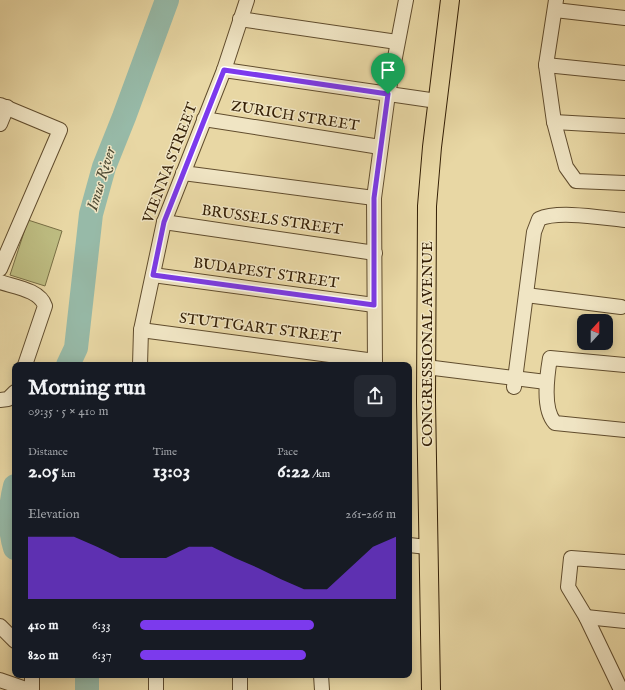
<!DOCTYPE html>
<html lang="en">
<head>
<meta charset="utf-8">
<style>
	body { margin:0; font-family:"IM FELL English",serif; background:#242831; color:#f1f3f6; height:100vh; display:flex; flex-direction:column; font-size:15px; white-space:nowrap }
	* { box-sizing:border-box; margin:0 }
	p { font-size:13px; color:#9ea1a6 }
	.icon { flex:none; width:22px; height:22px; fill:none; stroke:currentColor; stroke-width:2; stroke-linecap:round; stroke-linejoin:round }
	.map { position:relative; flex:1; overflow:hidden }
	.panel { position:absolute; left:12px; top:362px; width:400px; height:316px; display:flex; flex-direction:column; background:#171b24; border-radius:8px; box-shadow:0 2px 10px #0003 }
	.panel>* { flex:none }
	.needle { width:26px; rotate:21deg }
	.fabs { position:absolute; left:577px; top:314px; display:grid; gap:8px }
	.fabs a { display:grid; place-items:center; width:36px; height:36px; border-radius:8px; background:#171b24; box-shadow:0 2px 10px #0003; font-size:20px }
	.pin { position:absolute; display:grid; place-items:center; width:34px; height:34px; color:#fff; margin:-41px -17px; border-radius:50% 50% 50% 0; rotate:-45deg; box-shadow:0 0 4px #0007 }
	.pin .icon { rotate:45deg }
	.round { display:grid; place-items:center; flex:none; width:42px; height:42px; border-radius:8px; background:#242831 }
	.headline { display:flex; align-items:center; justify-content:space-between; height:68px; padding:0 16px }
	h1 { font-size:22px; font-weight:700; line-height:30px }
	.stats { display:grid; grid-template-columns:repeat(3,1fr); gap:6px; height:68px; padding:4px 16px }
	.stats div { display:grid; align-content:center }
	.stats b { font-size:20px; font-weight:700 }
	.stats small { font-size:11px; font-weight:400 }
	.stats p { font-size:11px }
	.chart { height:112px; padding:8px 16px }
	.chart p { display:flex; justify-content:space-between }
	.chart svg { width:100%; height:72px; margin-top:4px; fill:#7c3aed; opacity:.7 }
	ul { padding:0 16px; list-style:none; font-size:13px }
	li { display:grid; grid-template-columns:64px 48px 1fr; align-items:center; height:30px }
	li i { height:10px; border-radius:5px; background:#7c3aed }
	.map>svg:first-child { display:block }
	.green { fill:#bdbc81; stroke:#786e44 }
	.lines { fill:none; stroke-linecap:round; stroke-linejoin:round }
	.river { stroke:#97baa8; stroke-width:24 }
	.minor-casing { stroke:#614d2e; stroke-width:16 }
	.major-casing { stroke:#341f06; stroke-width:20 }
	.minor { stroke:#f0e5c4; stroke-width:14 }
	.major { stroke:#e8d7a4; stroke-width:18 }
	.route-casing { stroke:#fff; stroke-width:8 }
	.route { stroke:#7c3aed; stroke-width:5 }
	.labels { text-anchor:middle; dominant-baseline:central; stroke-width:3; stroke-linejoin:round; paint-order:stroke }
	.street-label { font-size:15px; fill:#341f06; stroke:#f0e5c4 }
	.water-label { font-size:16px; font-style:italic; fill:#524e37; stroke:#f0e5c4 }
</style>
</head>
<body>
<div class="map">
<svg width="625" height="690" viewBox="0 0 625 690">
	<rect width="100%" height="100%" fill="#e8d7a4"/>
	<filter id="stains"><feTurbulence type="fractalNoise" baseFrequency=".005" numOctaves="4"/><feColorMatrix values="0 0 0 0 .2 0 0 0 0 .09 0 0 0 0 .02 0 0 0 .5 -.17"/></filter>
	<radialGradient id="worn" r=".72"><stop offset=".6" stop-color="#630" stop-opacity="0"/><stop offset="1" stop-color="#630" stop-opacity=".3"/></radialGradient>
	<path class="green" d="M28,220L62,231L45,286L10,275Z"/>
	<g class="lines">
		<g class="river">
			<path d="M68,365L76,348L91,214L104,167L124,117L167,0"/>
			<path d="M15,486C10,505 9,529 15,548"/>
			<path d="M87,675V690"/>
		</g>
		<g class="minor-casing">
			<g id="minor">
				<path d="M556,0L546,65L554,122L566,167L576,181L625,183"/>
				<path d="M555,10L625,18"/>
				<path d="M240,19L397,42"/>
				<path d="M546,65L625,73"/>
				<path d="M224,70L437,101"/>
				<path d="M0,105L60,130L0,269"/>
				<path d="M204,119L380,147"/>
				<path d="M554,122L625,126"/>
				<path d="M0,124L7,107"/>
				<path d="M183,173L374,198"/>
				<path d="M164,222L375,253"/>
				<path d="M153,275L374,305"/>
				<path d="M0,282C15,287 40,290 45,306L25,365"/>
				<path d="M526,295L621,307"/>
				<path d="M141,330L375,361"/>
				<path d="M140,365L141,330L164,222L224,70L247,0"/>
				<path d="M375,365L374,198L388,94L406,0"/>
				<path d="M625,365L550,358C547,376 542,409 555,423L625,430"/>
				<path d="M426,367L546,382"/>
				<path d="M514,387L534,232L539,219C558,210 603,218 625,220"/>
				<path d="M0,400L8,399L15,392"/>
				<path d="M409,545L427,547"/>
				<path d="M586,617L625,621"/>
				<path d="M0,626L15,641"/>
				<path d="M156,675V690"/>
				<path d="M240,675V690"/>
				<path d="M321,675L322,690"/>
				<path d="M0,680L29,690"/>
				<path d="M32,690V675"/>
				<path d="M621,690L586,617L568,587L571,558L625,562"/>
			</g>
		</g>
		<g class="major-casing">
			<path id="major" d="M431,690L426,401L427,206L432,147L450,0"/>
		</g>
		<use href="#minor" class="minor"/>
		<use href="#major" class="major"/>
	</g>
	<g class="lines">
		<g class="route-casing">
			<path id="route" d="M224,70L388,94L374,198V305L153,275L164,222Z"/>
		</g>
		<use href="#route" class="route"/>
	</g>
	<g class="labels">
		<g class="street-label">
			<text transform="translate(295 116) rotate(9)">ZURICH STREET</text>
			<text transform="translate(170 163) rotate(-69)">VIENNA STREET</text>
			<text transform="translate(272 220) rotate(8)">BRUSSELS STREET</text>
			<text transform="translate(266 273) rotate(8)">BUDAPEST STREET</text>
			<text transform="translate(260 328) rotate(7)">STUTTGART STREET</text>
			<text transform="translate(427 344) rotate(-90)">CONGRESSIONAL AVENUE</text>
		</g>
		<g class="water-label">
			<text transform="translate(102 179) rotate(-73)">Imus River</text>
		</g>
	</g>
	<rect width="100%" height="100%" filter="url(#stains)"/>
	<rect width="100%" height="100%" fill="url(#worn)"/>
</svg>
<div class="fabs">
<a><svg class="needle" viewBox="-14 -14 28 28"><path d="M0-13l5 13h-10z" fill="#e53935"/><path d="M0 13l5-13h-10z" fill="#9ea1a6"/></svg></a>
</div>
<div class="pin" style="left:388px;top:94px;background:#1e9e55"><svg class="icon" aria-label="arrive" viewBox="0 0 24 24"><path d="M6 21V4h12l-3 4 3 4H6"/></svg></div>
<section class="panel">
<div class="headline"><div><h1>Morning run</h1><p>09:35 · 5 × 410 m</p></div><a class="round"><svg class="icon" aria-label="share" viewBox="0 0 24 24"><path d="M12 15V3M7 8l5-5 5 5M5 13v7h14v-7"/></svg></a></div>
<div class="stats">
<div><p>Distance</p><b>2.05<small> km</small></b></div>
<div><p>Time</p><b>13:03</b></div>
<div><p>Pace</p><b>6:22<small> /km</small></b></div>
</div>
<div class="chart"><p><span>Elevation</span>261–266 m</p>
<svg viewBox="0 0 160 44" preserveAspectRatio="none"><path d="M0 44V6L10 6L20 6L30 12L40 19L50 19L60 19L70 12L80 12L90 19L100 25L110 32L120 38L130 38L140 25L150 12L160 6V44z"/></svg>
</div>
<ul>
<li><b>410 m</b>6:33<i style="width:68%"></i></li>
<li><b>820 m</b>6:37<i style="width:65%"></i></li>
</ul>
</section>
</div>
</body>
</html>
